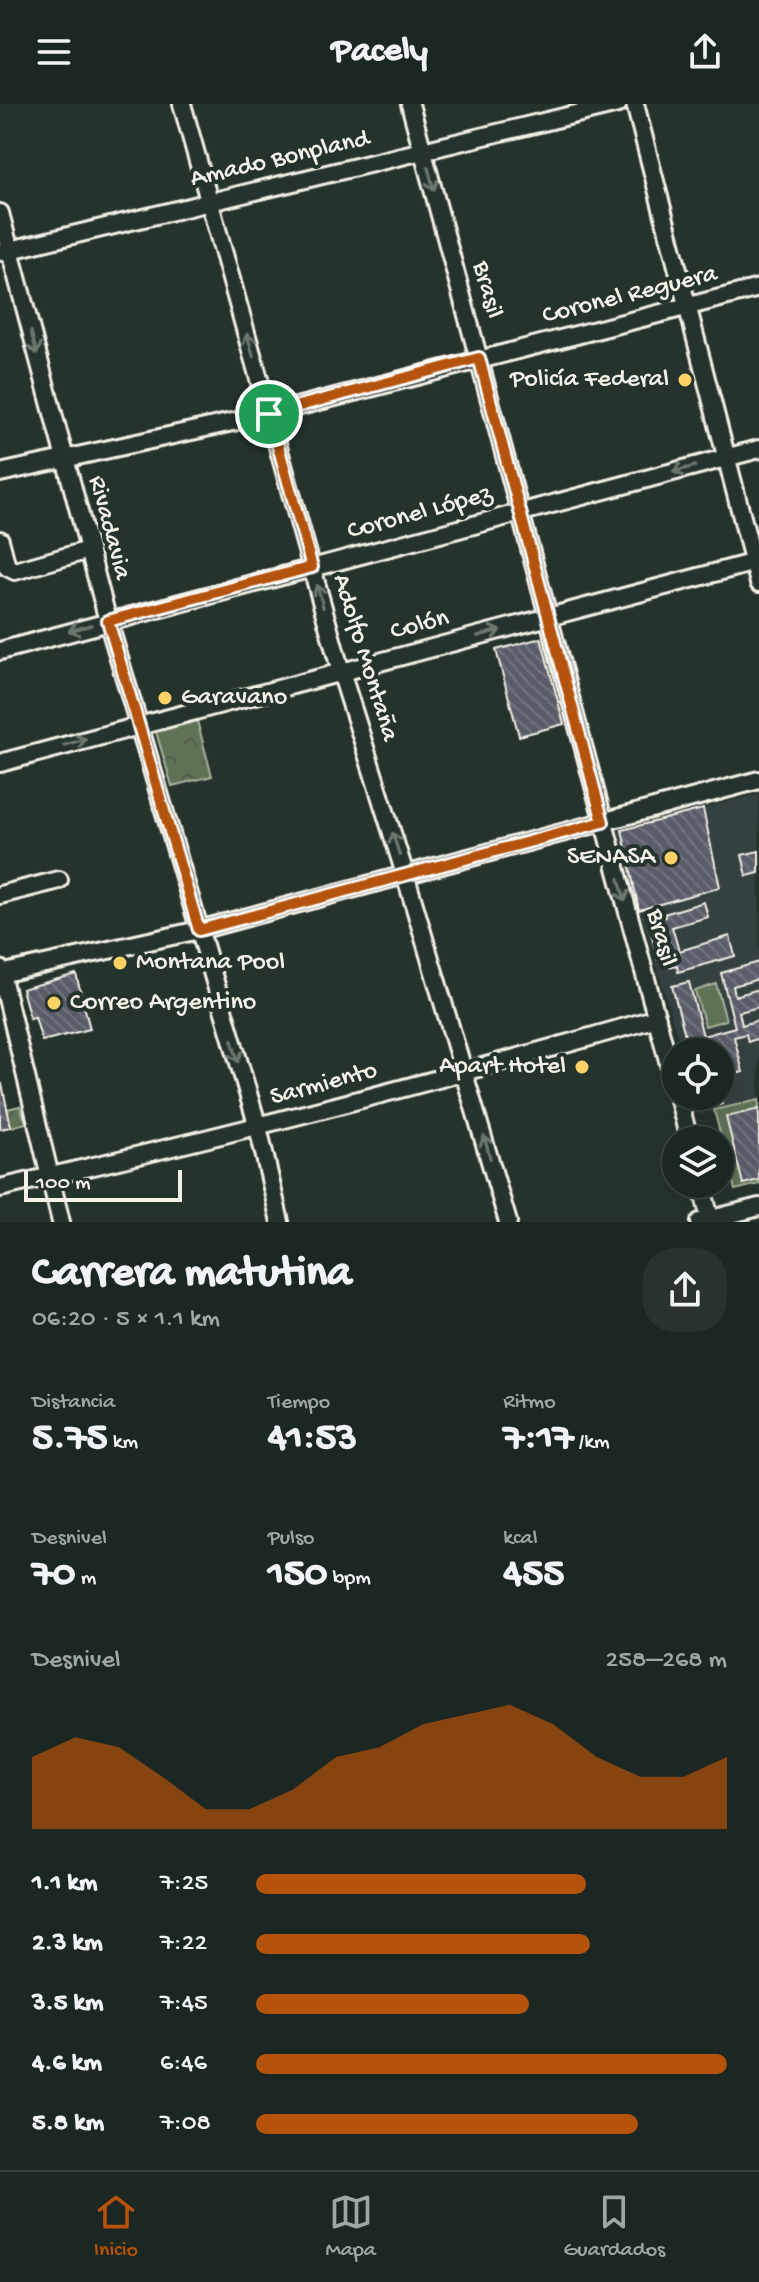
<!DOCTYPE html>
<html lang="es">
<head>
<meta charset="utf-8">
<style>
	body { margin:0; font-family:"Gochi Hand",sans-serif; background:#29322f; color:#f1f3f6; height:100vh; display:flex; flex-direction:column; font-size:30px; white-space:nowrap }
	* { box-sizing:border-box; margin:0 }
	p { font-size:26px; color:#a0a5a5 }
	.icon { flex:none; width:44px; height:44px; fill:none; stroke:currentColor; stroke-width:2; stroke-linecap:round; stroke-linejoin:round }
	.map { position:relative; height:1118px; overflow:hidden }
	.drawer { display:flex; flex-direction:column; background:#1c2622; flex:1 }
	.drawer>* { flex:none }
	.fabs { position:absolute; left:662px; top:934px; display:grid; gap:16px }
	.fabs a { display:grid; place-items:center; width:72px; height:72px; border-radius:50%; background:#1c2622; box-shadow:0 8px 32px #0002,0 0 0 2px #3a4340; font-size:40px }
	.scale { position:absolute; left:24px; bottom:20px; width:158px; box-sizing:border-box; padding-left:8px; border:4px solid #f4f1e8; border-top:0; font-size:22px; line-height:28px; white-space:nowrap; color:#f4f1e8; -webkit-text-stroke:6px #26332d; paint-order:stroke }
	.pin { position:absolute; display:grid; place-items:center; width:68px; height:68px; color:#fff; margin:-34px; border:4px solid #fff; border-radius:50%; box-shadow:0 2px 8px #0007 }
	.round { display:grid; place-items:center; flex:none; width:84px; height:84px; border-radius:32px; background:#29322f }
	.headline { display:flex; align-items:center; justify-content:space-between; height:136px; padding:0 32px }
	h1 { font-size:44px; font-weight:700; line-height:60px }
	.metrics { display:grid; grid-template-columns:repeat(3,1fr); gap:12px; height:136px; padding:8px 32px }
	.metrics div { display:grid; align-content:center }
	.metrics b { font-size:40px; font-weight:700 }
	.metrics small { font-size:22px; font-weight:400 }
	.metrics p { font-size:22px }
	.chart { height:224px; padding:16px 32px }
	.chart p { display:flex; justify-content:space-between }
	.chart svg { width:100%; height:144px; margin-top:8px; fill:#b45309; opacity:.7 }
	ul { padding:0 32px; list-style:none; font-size:26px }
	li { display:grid; grid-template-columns:128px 96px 1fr; align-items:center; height:60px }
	li i { height:20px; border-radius:10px; background:#b45309 }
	header { display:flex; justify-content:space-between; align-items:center; height:104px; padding:0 32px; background:#1c2622; font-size:36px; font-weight:700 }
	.tabs { display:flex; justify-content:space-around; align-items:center; height:112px; border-top:2px solid #3a4340; background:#1c2622; font-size:22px; color:#a0a5a5 }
	.tabs a { display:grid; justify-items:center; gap:4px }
	.tabs .selected { color:#b45309 }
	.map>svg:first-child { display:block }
	.built { fill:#363f3f }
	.park { fill:url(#park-crowns); stroke:#aab29e; stroke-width:2 }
	.garden { fill:url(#garden-furrows); stroke:#aab29e; stroke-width:2 }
	.pitch { fill:#607255; stroke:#aab29e; stroke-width:2 }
	.building { fill:url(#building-back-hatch); stroke:#f4f1e8; stroke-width:2 }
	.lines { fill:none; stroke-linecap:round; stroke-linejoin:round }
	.minor-casing { stroke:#f4f1e8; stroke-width:22 }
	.minor { stroke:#26332d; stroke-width:16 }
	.oneway { stroke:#6e766e }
	.route-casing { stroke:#fff; stroke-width:16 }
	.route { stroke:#b45309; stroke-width:10 }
	.poi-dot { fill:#ffd166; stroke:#26332d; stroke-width:3 }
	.labels { text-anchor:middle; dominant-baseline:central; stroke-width:8; stroke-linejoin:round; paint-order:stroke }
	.street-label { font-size:26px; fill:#f4f1e8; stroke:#26332d }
	.poi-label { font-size:26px; fill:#f4f1e8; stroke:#26332d; text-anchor:end }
</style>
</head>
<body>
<header><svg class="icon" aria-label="menu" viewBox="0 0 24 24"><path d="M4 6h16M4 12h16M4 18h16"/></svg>Pacely<svg class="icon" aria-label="share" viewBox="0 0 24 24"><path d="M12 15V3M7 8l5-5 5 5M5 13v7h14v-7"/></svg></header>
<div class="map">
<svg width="759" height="1118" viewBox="0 0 759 1118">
	<defs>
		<pattern id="park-crowns" width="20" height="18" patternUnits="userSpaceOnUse" patternTransform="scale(2)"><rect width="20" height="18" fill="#607255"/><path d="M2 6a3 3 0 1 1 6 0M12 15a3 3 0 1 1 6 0" fill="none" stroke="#535b4d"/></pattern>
		<pattern id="garden-furrows" width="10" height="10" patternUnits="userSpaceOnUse" patternTransform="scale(2)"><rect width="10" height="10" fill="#607255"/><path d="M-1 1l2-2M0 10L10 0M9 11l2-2" fill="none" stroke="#535b4d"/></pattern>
		<pattern id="building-back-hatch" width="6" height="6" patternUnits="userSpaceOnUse" patternTransform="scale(2)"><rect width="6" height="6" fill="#5a5c69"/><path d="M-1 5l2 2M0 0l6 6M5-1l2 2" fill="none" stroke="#72747e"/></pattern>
	</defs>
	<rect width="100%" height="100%" fill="#26332d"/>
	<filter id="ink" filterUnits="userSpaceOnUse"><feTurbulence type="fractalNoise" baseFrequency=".0125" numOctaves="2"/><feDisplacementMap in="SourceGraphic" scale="16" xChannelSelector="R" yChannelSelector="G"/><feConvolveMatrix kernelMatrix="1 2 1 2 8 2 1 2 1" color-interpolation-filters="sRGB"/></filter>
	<g filter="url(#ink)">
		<path class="built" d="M759,690V994L700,1011L695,992H720V948H682L617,727Z"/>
		<path class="park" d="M197,617L212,672L172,682L156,628Z"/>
		<path class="garden" d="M20,1002L26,1019L11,1023L7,1005Z"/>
		<g class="pitch">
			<path d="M716,880L726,916L705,922L695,887Z"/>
			<path d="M759,996V1080L735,1086L714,1006Z"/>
		</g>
		<g class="building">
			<path d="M541,534L564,620L519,632L496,546Z"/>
			<path d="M703,705L720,783L639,806L622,726Z"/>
			<path d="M759,747V769L747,772L742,751Z"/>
			<path d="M704,798L708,813L672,823L679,847L730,832L735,852L678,868L677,861L669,863L666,853L658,855L652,832L658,830L654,817L665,813L664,810Z"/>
			<path d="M759,858V875L733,882L735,892L759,885V903L739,908L742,921L759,916V934L748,938L746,930L734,933L743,968L721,974L720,948H714L713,944L707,946L708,948H684L681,936L686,935L672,882L689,878L703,932L735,923L721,869Z"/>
			<path d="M76,870L90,925L42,937L35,913L30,914L22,885Z"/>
			<path d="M2,980L11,1023L0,1025V981Z"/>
			<path d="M702,992H720L722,1000L705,1005Z"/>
			<path d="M759,1005V1076L743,1080L726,1013Z"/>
		</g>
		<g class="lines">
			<g class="minor-casing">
				<g id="minor">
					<path d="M182,0L341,568L405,770L508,1118"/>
					<path d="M410,0L676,986"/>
					<path d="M635,0L759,479"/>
					<path d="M0,109L108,517L258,1023L280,1118"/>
					<path d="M2,148L618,0"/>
					<path d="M0,369L269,310L759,184"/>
					<path d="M0,436L7,463L15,467L89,446"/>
					<path d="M0,547L759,345"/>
					<path d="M0,659L759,457"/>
					<path d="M0,791L59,776"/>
					<path d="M0,865L61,1118"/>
					<path d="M0,870L199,826L759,676"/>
					<path d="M678,992L689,1036"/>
					<path d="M701,1080L711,1118"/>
					<path d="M0,1084C221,1033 439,977 657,914"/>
					<path d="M700,1118L759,1103"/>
				</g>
			</g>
			<use href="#minor" class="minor"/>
		</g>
		<defs><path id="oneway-shaft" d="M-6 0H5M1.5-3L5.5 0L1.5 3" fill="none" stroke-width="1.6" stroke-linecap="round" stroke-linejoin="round" transform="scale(2)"/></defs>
		<g class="oneway">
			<use href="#oneway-shaft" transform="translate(431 75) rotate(75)"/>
			<use href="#oneway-shaft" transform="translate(34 239) rotate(75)"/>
			<use href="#oneway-shaft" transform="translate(250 241) rotate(-106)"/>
			<use href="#oneway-shaft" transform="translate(684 365) rotate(165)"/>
			<use href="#oneway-shaft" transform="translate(320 492) rotate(-106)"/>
			<use href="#oneway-shaft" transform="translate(80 524) rotate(165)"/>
			<use href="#oneway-shaft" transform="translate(489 529) rotate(-15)"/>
			<use href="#oneway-shaft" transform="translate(75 638) rotate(-16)"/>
			<use href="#oneway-shaft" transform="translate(396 740) rotate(-108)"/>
			<use href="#oneway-shaft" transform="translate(622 786) rotate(75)"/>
			<use href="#oneway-shaft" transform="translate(235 947) rotate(74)"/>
			<use href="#oneway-shaft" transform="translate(487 1043) rotate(-106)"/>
		</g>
	</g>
	<g class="lines" filter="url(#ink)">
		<g class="route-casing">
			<path id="route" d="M479,254L603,718L199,826L108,517L312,463L269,310Z"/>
		</g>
		<use href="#route" class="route"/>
	</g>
	<g class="poi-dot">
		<circle cx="685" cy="276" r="8"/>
		<circle cx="165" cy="594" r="8"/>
		<circle cx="671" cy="754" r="8"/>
		<circle cx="120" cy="859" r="8"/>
		<circle cx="54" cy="899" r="8"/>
		<circle cx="582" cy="963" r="8"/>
	</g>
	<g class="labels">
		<g class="street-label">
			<text transform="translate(280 56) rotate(-13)">Amado Bonpland</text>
			<text transform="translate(486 186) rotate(75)">Brasil</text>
			<text transform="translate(630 192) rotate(-14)">Coronel Reguera</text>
			<text transform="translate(420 410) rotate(-15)">Coronel López</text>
			<text transform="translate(108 424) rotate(75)">Rivadavia</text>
			<text transform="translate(420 522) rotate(-15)">Colón</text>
			<text transform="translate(364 554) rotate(73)">Adolfo Montaña</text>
			<text transform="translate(660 834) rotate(75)">Brasil</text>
			<text transform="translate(324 981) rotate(-15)">Sarmiento</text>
		</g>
		<g class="poi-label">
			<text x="669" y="276">Policía Federal</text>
			<text x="181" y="594" text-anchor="start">Garavano</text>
			<text x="655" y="754">SENASA</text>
			<text x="136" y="859" text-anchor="start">Montana Pool</text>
			<text x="70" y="899" text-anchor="start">Correo Argentino</text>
			<text x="566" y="963">Apart Hotel</text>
		</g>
	</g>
</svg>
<div class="fabs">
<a><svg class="icon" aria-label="locate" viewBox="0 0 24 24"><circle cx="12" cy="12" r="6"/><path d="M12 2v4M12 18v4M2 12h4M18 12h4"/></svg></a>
<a><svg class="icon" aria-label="layers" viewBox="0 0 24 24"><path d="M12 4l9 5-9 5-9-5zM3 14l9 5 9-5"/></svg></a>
</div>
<div class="scale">100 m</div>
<div class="pin" style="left:269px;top:310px;background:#1e9e55"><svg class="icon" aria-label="arrive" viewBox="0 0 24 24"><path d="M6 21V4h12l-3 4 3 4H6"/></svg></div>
</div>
<section class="drawer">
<div class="headline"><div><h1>Carrera matutina</h1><p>06:20 · 5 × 1.1 km</p></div><a class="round"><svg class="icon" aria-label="share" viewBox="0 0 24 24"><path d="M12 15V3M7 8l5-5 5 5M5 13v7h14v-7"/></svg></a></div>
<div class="metrics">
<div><p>Distancia</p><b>5.75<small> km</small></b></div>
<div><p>Tiempo</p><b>41:53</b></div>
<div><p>Ritmo</p><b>7:17<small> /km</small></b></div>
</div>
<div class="metrics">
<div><p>Desnivel</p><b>70<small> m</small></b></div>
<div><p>Pulso</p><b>150<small> bpm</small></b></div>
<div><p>kcal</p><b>455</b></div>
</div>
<div class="chart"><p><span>Desnivel</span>258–268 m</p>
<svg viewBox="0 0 160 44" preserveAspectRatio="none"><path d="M0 44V22L10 16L20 19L30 28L40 38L50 38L60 32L70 22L80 19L90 12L100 9L110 6L120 12L130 22L140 28L150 28L160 22V44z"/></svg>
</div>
<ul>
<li><b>1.1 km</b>7:25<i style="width:70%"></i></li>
<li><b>2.3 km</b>7:22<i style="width:71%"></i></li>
<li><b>3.5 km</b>7:45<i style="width:58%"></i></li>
<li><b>4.6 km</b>6:46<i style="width:100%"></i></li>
<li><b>5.8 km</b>7:08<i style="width:81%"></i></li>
</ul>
</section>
<nav class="tabs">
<a class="selected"><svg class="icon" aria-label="home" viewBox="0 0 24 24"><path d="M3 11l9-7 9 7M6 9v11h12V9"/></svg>Inicio</a>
<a><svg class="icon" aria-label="map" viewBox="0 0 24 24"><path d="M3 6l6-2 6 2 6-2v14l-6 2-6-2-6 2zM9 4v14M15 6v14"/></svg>Mapa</a>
<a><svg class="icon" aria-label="saved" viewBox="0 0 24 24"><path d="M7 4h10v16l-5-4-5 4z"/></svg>Guardados</a>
</nav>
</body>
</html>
